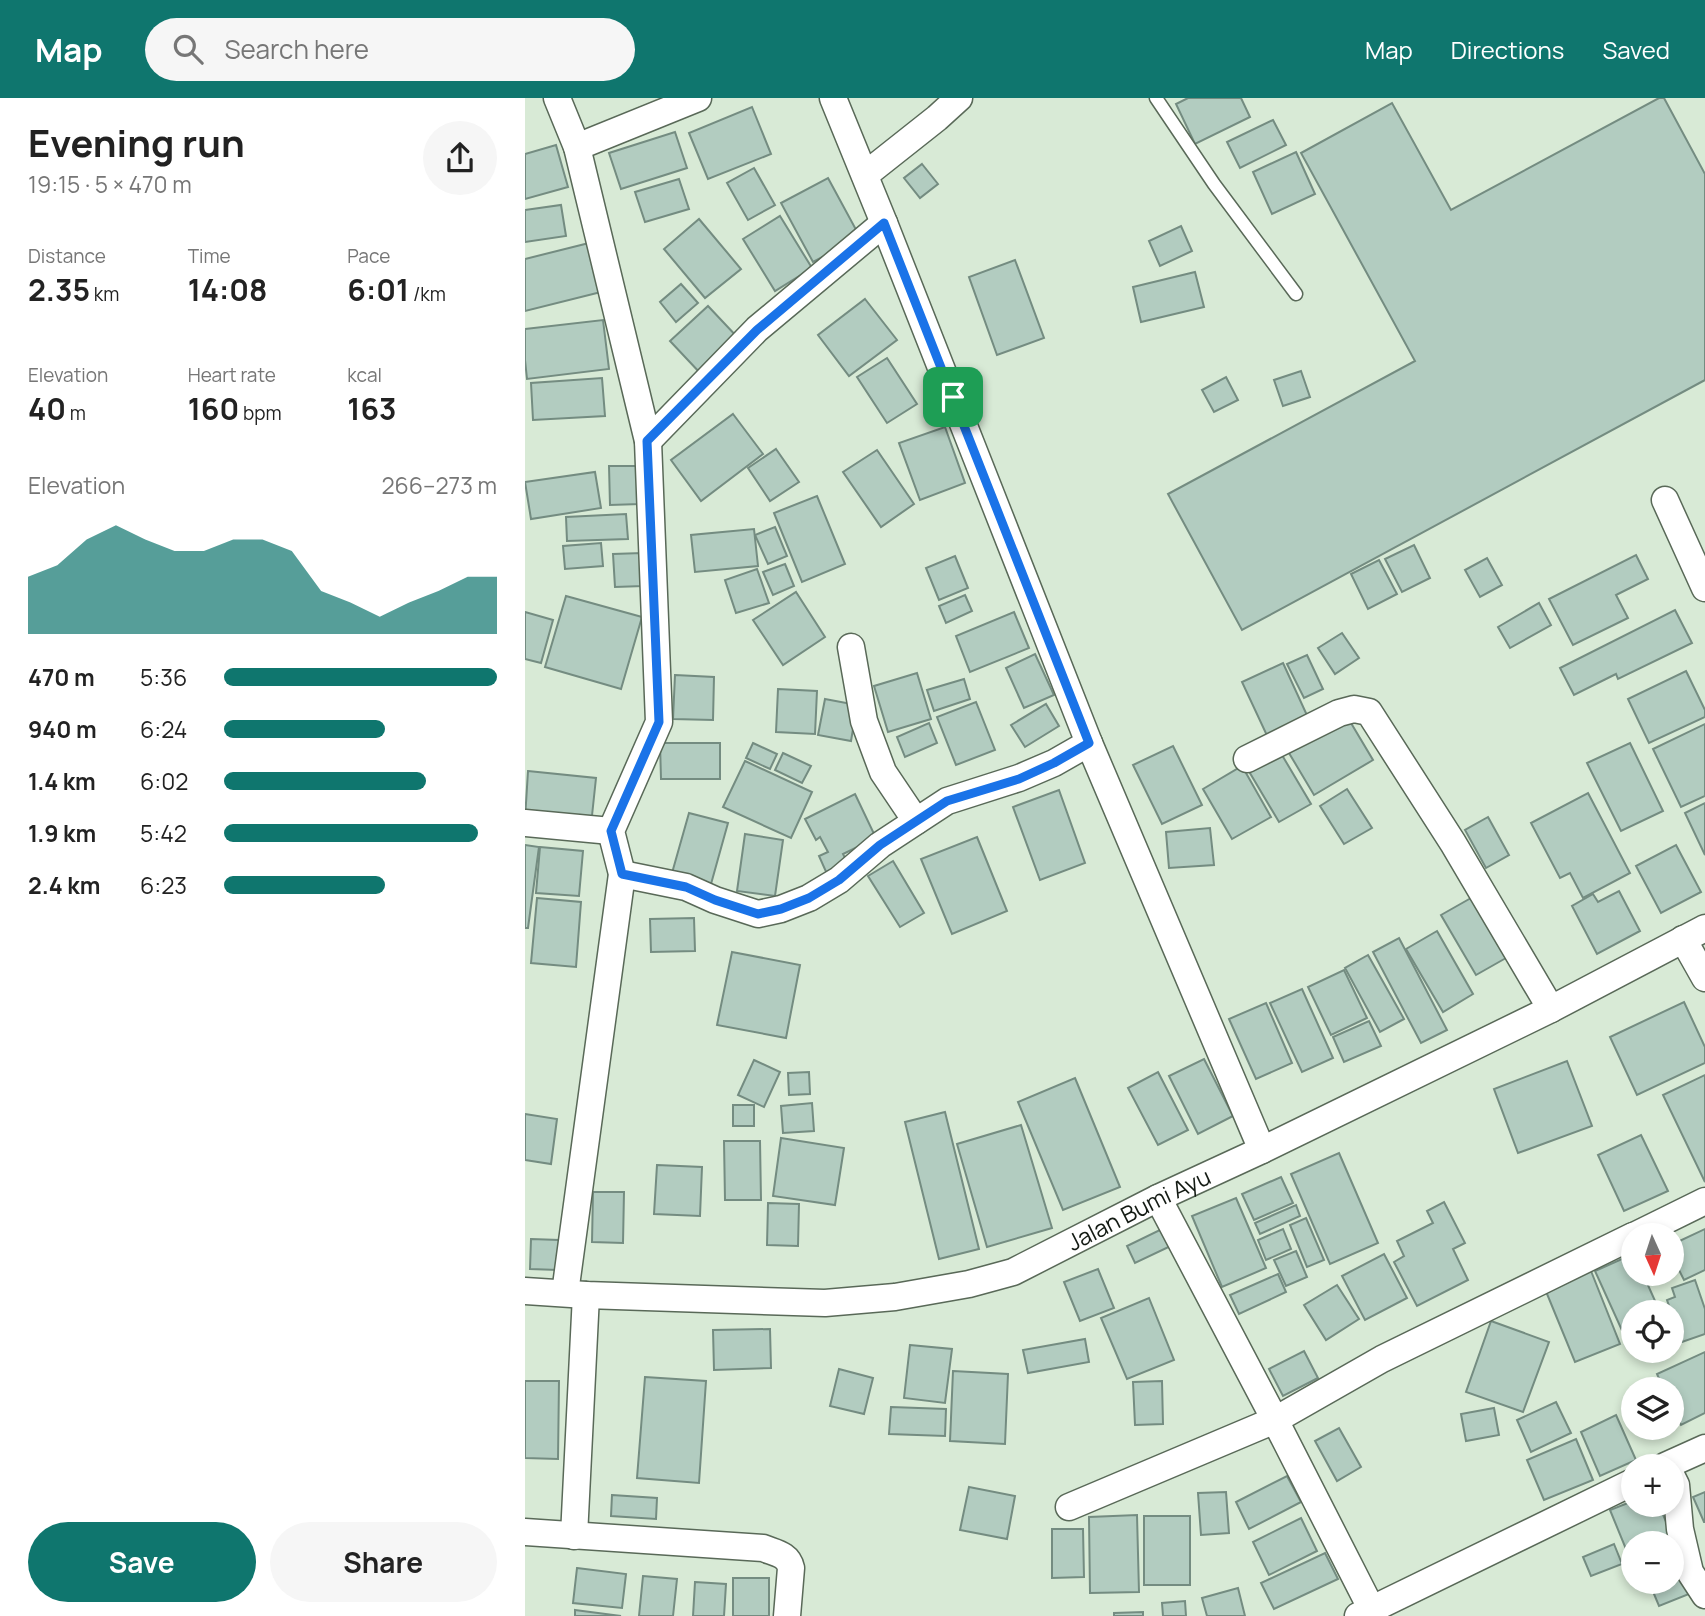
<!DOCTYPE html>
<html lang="en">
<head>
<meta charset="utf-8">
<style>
	body { margin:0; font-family:Manrope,sans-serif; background:#f6f6f6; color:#222; height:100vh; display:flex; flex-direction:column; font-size:26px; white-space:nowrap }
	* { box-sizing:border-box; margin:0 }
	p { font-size:23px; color:#767676 }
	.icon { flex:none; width:38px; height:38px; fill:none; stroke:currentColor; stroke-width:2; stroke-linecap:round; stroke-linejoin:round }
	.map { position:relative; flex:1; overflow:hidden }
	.panel { display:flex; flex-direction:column; background:#fff; width:525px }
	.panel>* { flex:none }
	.needle { width:46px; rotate:177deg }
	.buttons { position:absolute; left:1096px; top:1125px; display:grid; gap:14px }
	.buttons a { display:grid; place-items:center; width:63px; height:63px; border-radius:50%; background:#fff; box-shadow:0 4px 10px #0003; font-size:35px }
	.pin { position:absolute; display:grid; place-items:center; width:60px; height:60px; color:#fff; margin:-30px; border-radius:14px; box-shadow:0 4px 10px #0006 }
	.round { display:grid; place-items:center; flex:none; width:74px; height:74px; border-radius:37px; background:#f6f6f6 }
	.headline { display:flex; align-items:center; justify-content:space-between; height:119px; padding:0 28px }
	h1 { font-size:38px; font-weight:700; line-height:52px }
	.stats { display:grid; grid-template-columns:repeat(3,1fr); gap:10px; height:119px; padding:7px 28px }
	.stats div { display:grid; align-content:center }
	.stats b { font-size:30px; font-weight:700 }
	.stats small { font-size:19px; font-weight:400 }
	.stats p { font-size:19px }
	.chart { height:196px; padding:14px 28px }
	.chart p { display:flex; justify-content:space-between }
	.chart svg { width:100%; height:126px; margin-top:7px; fill:#0f766e; opacity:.7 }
	.button { display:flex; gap:14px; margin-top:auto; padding:14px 28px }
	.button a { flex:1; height:80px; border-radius:42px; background:#0f766e; color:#fff; font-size:28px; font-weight:700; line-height:80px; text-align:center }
	.button a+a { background:#f6f6f6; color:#222 }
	ul { padding:0 28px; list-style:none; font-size:23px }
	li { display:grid; grid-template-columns:112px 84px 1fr; align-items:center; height:52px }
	li i { height:18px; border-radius:9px; background:#0f766e }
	header { display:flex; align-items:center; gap:42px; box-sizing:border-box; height:98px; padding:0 35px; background:#0f766e; color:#fff }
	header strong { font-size:33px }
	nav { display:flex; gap:38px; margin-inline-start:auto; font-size:24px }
	.search { width:490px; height:63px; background:#f6f6f6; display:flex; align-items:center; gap:18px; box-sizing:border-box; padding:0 24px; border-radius:38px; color:#767676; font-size:26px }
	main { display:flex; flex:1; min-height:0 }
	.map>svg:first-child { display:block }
	.building { fill:#b2ccc0; stroke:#748c81; stroke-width:2 }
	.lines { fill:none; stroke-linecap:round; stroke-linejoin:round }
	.service-casing { stroke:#596958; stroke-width:15 }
	.minor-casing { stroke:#596958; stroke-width:29 }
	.service { stroke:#fff; stroke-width:12 }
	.minor { stroke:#fff; stroke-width:26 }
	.route-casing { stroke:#fff; stroke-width:14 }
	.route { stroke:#1a73e8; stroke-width:9 }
	.labels { text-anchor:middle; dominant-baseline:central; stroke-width:7; stroke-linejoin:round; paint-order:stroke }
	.street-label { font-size:23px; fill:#131a13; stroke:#fff }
</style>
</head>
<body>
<header>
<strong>Map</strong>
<div class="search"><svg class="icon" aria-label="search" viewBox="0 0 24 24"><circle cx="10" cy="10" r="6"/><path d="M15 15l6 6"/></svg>Search here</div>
<nav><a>Map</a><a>Directions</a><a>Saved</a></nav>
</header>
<main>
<section class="panel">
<div class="headline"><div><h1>Evening run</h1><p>19:15 · 5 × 470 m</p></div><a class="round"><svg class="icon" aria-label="share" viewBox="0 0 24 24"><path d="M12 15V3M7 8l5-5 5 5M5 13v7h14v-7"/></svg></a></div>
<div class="stats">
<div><p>Distance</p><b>2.35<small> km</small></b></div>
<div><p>Time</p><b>14:08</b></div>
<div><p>Pace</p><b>6:01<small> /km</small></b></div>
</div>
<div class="stats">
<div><p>Elevation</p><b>40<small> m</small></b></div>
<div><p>Heart rate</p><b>160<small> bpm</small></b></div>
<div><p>kcal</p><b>163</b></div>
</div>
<div class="chart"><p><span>Elevation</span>266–273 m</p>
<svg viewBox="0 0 160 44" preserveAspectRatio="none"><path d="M0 44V24L10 20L20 11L30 6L40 11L50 15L60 15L70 11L80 11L90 15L100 29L110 33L120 38L130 33L140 29L150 24L160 24V44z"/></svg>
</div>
<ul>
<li><b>470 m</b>5:36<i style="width:100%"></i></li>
<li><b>940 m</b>6:24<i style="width:59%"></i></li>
<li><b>1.4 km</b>6:02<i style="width:74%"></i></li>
<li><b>1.9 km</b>5:42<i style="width:93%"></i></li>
<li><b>2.4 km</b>6:23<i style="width:59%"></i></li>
</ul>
<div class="button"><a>Save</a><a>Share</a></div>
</section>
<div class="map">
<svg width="1180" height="1518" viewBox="0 0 1180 1518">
	<rect width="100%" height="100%" fill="#d8ead6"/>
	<g class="building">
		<path d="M663,0H716L725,19L670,46L651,6Z"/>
		<path d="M1134,0H1139L1180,76V282L717,532L643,396L890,263L776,55L867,5L926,112Z"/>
		<path d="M227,9L246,56L183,81L164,35Z"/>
		<path d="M748,22L761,47L715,70L702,44Z"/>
		<path d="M150,34L162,70L96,91L84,55Z"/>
		<path d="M31,47L43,89L0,101V56Z"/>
		<path d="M771,54L790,96L747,116L728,74Z"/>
		<path d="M397,66L413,86L395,100L379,80Z"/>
		<path d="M229,70L250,107L223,122L202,85Z"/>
		<path d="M303,80L335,139L288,164L256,105Z"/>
		<path d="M154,81L164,111L120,124L110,94Z"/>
		<path d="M36,107L41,138L0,144V112Z"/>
		<path d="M255,118L287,170L250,193L218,141Z"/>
		<path d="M174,121L216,171L180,200L139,151Z"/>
		<path d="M656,128L667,153L635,168L624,143Z"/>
		<path d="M64,145L76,194L0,213V161Z"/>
		<path d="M490,162L519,240L472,257L444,179Z"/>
		<path d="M670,174L679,209L616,224L608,189Z"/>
		<path d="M156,186L173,205L151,224L135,204Z"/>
		<path d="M340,201L372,242L324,278L293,237Z"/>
		<path d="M183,208L215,242L177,277L145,243Z"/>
		<path d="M78,222L84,271L2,281L0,262V231Z"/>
		<path d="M362,260L392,306L362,325L332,279Z"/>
		<path d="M776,273L785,299L758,308L749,282Z"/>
		<path d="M701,279L713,302L689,314L677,292Z"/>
		<path d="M77,280L80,318L8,322L6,285Z"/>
		<path d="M208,316L238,356L176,403L146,362Z"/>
		<path d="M420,329L440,385L395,402L374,345Z"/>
		<path d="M251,351L274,384L245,403L223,370Z"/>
		<path d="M352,352L389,406L356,429L318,374Z"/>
		<path d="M84,368H114L115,406L85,407Z"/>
		<path d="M70,374L76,410L6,421L0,384Z"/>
		<path d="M292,398L320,466L277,484L249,415Z"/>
		<path d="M101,416L103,441L42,443L41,419Z"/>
		<path d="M250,429L262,458L243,466L230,437Z"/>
		<path d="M229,431L233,468L170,474L166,437Z"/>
		<path d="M76,445L78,468L40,471L38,448Z"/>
		<path d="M889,447L905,480L877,494L860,461Z"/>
		<path d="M117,455L118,488L90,489L88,456Z"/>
		<path d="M1111,457L1123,481L1091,497L1103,520L1048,547L1024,501Z"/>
		<path d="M430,458L443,490L414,502L401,470Z"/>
		<path d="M962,460L977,487L955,499L940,472Z"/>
		<path d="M854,462L872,496L843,511L826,476Z"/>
		<path d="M260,466L269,488L248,497L238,474Z"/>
		<path d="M232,471L244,505L211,515L200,482Z"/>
		<path d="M271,494L300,539L258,567L228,522Z"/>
		<path d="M440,497L447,513L421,525L414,508Z"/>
		<path d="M41,498L117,519L96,591L20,569Z"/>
		<path d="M1014,505L1026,527L985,550L973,529Z"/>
		<path d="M1150,512L1167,545L1093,581L1091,576L1049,597L1035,570Z"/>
		<path d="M0,514L28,522L16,565L0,561Z"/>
		<path d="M489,514L504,550L445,574L431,538Z"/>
		<path d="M817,535L834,560L810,576L793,550Z"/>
		<path d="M510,556L529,597L499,610L481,570Z"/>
		<path d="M782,557L798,591L779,600L762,566Z"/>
		<path d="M758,565L786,626L745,644L717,584Z"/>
		<path d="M1161,573L1180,612V619L1124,645L1103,601Z"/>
		<path d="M392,575L406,621L363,634L349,588Z"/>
		<path d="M150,577L189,579L188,622L148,621Z"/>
		<path d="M439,581L445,601L409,613L402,592Z"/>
		<path d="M253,591L292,593L290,636L251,634Z"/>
		<path d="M300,601L332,607L326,643L293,637Z"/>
		<path d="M451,604L470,652L431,667L412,619Z"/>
		<path d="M521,606L534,628L500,649L486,627Z"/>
		<path d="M823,620L848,662L789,697L764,655Z"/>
		<path d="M404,625L412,645L380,659L372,639Z"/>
		<path d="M1180,626V698L1156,709L1128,651Z"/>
		<path d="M135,645H195V681H136Z"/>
		<path d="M228,645L252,656L245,671L221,660Z"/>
		<path d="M1105,645L1138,713L1096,733L1062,665Z"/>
		<path d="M648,648L677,707L637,726L608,667Z"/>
		<path d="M754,652L786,706L754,724L722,670Z"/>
		<path d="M258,655L286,668L277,685L250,672Z"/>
		<path d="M220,663L287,694L266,740L198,709Z"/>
		<path d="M717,668L746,719L707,741L678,691Z"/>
		<path d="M3,673L71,680L66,727L0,721Z"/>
		<path d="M822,691L847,730L819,746L795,708Z"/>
		<path d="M534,692L560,765L515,782L488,709Z"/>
		<path d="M1063,695L1105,775L1058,800L1045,775L1035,780L1006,725Z"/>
		<path d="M330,696L351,740L318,756L323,766L302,776L294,758L303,754L295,739L291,742L280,721Z"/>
		<path d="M1180,705V757L1160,715Z"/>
		<path d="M164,715L203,725L186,786L147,775Z"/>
		<path d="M963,719L984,757L961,770L940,732Z"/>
		<path d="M685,730L689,767L644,770L641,734Z"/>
		<path d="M220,736L258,742L250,798L212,793Z"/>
		<path d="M452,739L482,813L427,836L396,761Z"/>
		<path d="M0,747L14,749L3,830H0Z"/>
		<path d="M1151,747L1176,794L1136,815L1111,768Z"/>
		<path d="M15,749L58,753L54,798L11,795Z"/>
		<path d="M368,763L399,815L375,829L343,778Z"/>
		<path d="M1094,793L1115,833L1072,856L1047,808L1068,796L1073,804Z"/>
		<path d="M12,800L56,804L51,869L6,865Z"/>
		<path d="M946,800L981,860L951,877L916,817Z"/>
		<path d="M169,820L170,853L126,854L125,821Z"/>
		<path d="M912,833L948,896L918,914L881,851Z"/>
		<path d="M874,840L922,932L896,945L848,854Z"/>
		<path d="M207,854L275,867L261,940L192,927Z"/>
		<path d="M843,857L879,921L855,934L820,870Z"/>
		<path d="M819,872L842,920L806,937L783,889Z"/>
		<path d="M777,891L808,960L777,974L745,905Z"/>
		<path d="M1159,904L1180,949V965L1112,997L1085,939Z"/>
		<path d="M741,905L767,965L731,981L704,921Z"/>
		<path d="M844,923L856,948L819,964L808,939Z"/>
		<path d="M679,961L708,1018L673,1036L644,978Z"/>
		<path d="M229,962L255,974L239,1009L213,997Z"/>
		<path d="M1042,963L1067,1028L993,1055L969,991Z"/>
		<path d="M284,974L285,996L264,997L263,975Z"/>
		<path d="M633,974L663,1032L633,1047L603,990Z"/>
		<path d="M1180,977V1084L1138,997Z"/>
		<path d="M550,980L595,1089L538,1112L493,1004Z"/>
		<path d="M287,1005L289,1033L258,1035L256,1008Z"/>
		<rect x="208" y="1007" width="21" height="21"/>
		<path d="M420,1014L454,1151L414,1161L380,1024Z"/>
		<path d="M0,1016L32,1021L26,1066L0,1062Z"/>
		<path d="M496,1027L527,1130L462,1149L432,1046Z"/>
		<path d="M1116,1037L1143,1093L1099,1113L1073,1057Z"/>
		<path d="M256,1040L319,1050L310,1107L248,1098Z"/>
		<path d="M199,1043H235L236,1102H200Z"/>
		<path d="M814,1055L853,1145L805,1166L766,1076Z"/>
		<path d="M132,1067L177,1069L175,1118L129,1116Z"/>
		<path d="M756,1079L768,1105L729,1122L717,1096Z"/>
		<path d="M68,1094H99L98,1145L67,1144Z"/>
		<path d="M711,1100L741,1170L697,1189L667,1118Z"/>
		<path d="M919,1104L940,1145L928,1151L943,1182L892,1208L869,1164L879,1158L872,1143L908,1125L902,1113Z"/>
		<path d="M243,1105L274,1106L273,1148L242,1147Z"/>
		<path d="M771,1107L775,1118L735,1136L730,1125Z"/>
		<path d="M781,1120L799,1162L782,1169L765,1127Z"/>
		<path d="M643,1128L652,1145L610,1165L602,1148Z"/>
		<path d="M758,1131L766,1151L741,1162L733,1142Z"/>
		<path d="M1180,1131V1172L1159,1182L1146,1156V1147Z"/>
		<path d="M6,1141L34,1142L33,1172L5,1171Z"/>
		<path d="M771,1153L782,1179L761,1188L749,1162Z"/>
		<path d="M859,1156L882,1200L840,1222L817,1178Z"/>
		<path d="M1108,1156V1176H1118L1135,1214H1108V1236L1100,1239L1070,1173Z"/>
		<path d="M573,1171L589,1210L555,1223L539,1184Z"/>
		<path d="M1066,1173L1095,1246L1050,1264L1020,1191Z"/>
		<path d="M753,1176L761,1194L714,1216L705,1197Z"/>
		<path d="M1170,1182L1180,1211V1236L1157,1244L1142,1202L1150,1199L1147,1190Z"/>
		<path d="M812,1187L834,1221L801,1242L779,1207Z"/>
		<path d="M624,1200L649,1262L602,1281L576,1220Z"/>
		<path d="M966,1223L1024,1244L998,1314L941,1294Z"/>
		<path d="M245,1231L246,1270L189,1272L188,1232Z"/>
		<path d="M560,1241L564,1264L503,1275L498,1252Z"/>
		<path d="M385,1247L427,1251L420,1305L379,1300Z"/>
		<path d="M779,1253L793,1280L758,1298L744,1271Z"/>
		<path d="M1180,1254V1315L1156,1327L1146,1306V1292H1139L1132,1276Z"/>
		<path d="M314,1271L348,1280L339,1316L305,1308Z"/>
		<path d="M428,1273L483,1276L480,1346L425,1343Z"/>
		<path d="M120,1279L181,1283L174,1385L112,1380Z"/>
		<path d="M0,1283H34L33,1361L0,1360Z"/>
		<path d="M637,1283L638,1326L610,1327L608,1284Z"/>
		<path d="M1031,1304L1046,1335L1006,1354L992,1322Z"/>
		<path d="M366,1309L421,1311L420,1338L364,1336Z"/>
		<path d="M969,1310L974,1337L941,1343L936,1316Z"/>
		<path d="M1091,1317L1111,1362L1075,1378L1056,1334Z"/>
		<path d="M814,1330L836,1369L812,1383L790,1343Z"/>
		<path d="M1051,1341L1068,1382L1019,1402L1002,1362Z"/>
		<path d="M762,1378L776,1404L724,1431L711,1404Z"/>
		<path d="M444,1389L490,1398L482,1441L435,1432Z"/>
		<path d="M701,1394L704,1435L676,1437L673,1395Z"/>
		<path d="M1180,1394V1424H1179L1168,1399Z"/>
		<path d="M87,1397L132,1400L131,1421L86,1418Z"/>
		<path d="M1108,1403V1407H1134L1147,1438L1129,1446H1108V1454L1103,1456L1085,1412Z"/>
		<path d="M612,1417L614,1494L565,1495L564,1419Z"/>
		<rect x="619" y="1418" width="46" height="69"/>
		<path d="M776,1420L792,1453L744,1477L728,1444Z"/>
		<path d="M527,1431H558L559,1479L527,1480Z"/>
		<path d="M1148,1441L1169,1494L1134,1508L1124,1484H1146V1446H1138Z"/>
		<path d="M1089,1446L1097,1466L1066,1478L1058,1459Z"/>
		<path d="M800,1455L813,1481L749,1511L736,1485Z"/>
		<path d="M52,1470L101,1476L97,1510L48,1505Z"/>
		<path d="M118,1478L152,1481L148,1518H114Z"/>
		<rect x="208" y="1480" width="36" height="38"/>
		<path d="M170,1484L201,1486L199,1518H168Z"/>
		<path d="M713,1490L720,1518H682L677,1500Z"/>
		<path d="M660,1503L661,1518H638L637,1505Z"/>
		<path d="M50,1512L96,1518H50Z"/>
		<path d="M618,1514V1518H589V1515Z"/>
	</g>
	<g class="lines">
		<g class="service-casing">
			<path id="service" d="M631,0L689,86L771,196"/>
		</g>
		<g class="minor-casing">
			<g id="minor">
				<path d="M32,0L52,49L123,343L134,624L86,733L97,776L40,1195"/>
				<path d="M308,0L359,125L564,645L737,1052"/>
				<path d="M52,49L173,0"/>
				<path d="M340,77L412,20L434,0"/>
				<path d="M123,343L232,231L359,125"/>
				<path d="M1140,402L1180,490"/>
				<path d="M326,549L339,623L358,674L391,723"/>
				<path d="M722,661L814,615L829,611L844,614L928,745L1026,911"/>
				<path d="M0,725L86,733"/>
				<path d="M97,776L161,789L190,802L233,816L256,811L284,800L314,782L355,747L422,703L494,680L529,665L564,645"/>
				<path d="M1158,841L1180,880"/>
				<path d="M633,1100L750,1322L850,1518"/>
				<path d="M1109,1138L1180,1103"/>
				<path id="s1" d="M0,1193L61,1197L300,1205L370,1199L444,1186L488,1174L633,1100L737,1052L1026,911L1180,830"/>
				<path d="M1140,1368L1180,1350"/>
				<path d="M1146,1377L1151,1387L1155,1431L1165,1474L1180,1497"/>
				<path d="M544,1409L750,1322L857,1261L1108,1138"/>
				<path d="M0,1434L238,1450C250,1455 263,1456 266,1470L262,1518"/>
				<path d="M49,1438L61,1197"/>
				<path d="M833,1518L1108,1384"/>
			</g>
		</g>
		<use href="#service" class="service"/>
		<use href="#minor" class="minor"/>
	</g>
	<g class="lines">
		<g class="route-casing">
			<path id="route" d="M359,125L564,645L529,665L494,681L422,703L355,747L314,782L284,800L256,811L233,816L190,802L161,789L97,776L86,733L134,624L122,343L232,232Z"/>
		</g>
		<use href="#route" class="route"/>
	</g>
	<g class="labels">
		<g class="street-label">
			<text stroke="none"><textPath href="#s1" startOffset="632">Jalan Bumi Ayu</textPath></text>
		</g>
	</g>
</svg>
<div class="buttons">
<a><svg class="needle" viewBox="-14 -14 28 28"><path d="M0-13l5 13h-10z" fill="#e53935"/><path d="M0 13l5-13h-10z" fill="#767676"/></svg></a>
<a><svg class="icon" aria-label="locate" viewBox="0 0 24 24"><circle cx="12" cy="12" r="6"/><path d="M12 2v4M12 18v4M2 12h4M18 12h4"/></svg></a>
<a><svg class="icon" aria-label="layers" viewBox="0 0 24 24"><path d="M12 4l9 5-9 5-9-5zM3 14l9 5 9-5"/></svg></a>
<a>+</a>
<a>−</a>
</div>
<div class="pin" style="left:428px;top:299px;background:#1e9e55"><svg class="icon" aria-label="arrive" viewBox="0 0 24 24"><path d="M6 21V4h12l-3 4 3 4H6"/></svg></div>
</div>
</main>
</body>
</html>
